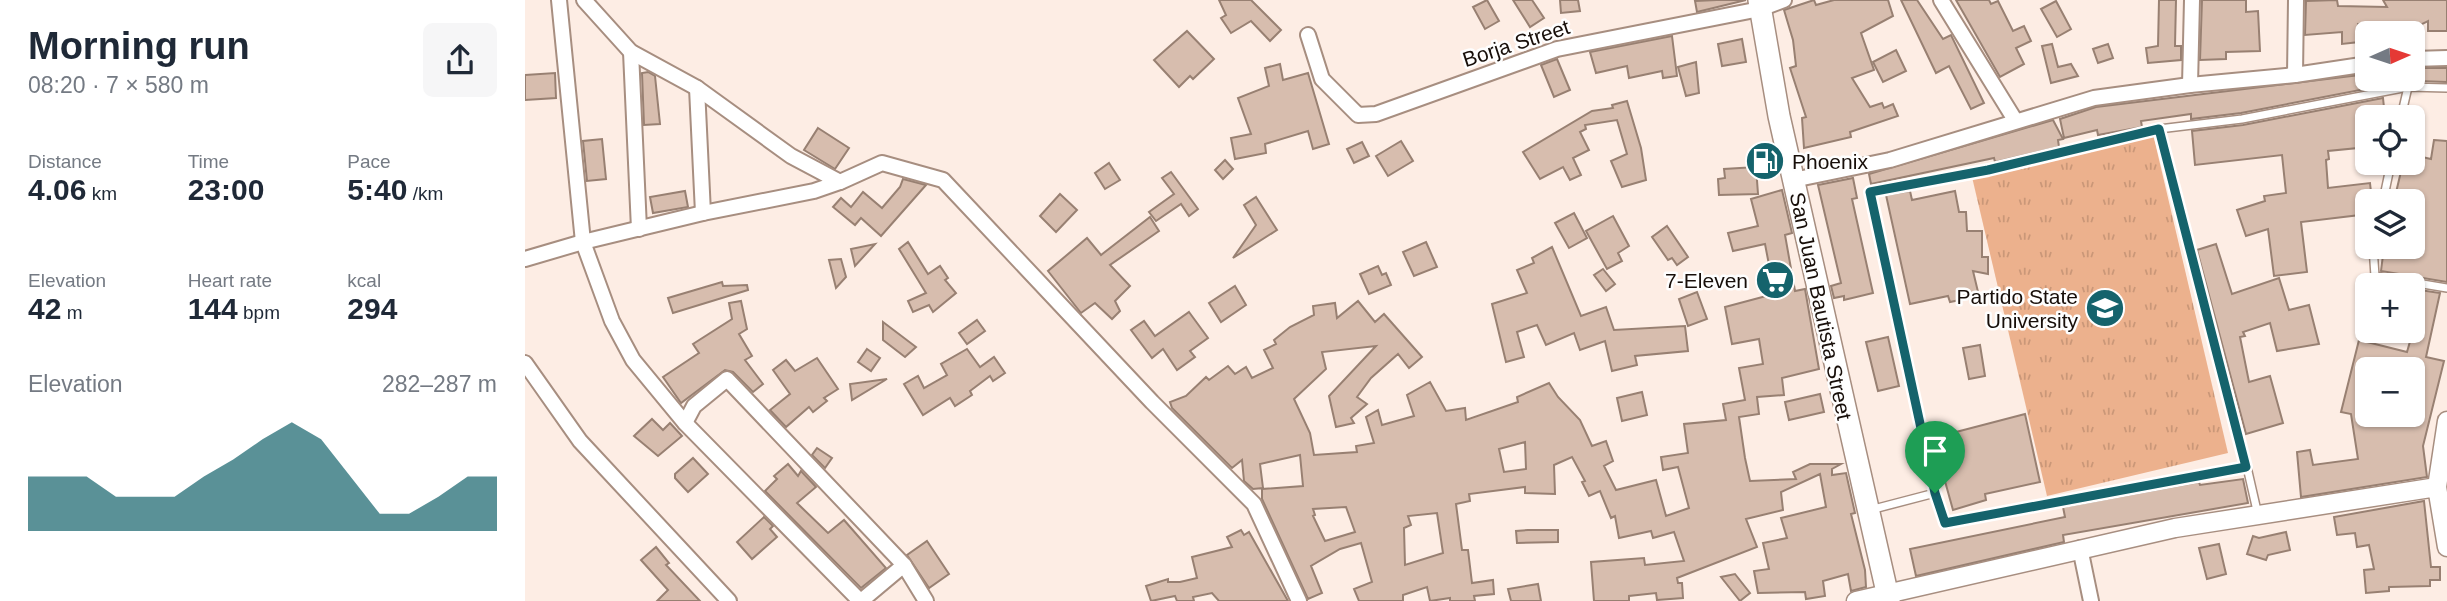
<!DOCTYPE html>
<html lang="en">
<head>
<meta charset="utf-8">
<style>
	body { margin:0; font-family:Arial,sans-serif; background:#f6f6f7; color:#1f2937; height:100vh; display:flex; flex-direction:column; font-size:26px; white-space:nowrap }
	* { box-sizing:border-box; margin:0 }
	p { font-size:23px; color:#747a83 }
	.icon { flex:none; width:38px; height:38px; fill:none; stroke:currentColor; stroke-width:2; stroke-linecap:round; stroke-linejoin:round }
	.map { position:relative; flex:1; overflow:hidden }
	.details { display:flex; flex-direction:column; background:#fff; width:525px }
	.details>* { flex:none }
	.needle { width:46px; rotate:87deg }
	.fabs { position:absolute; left:1830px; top:21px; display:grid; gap:14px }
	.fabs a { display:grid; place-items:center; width:70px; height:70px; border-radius:10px; background:#fff; box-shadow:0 2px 5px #0004; font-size:35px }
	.pin { position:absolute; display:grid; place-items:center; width:60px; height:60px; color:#fff; margin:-72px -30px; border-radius:50% 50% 50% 0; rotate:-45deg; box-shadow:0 0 7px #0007 }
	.pin .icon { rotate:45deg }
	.round { display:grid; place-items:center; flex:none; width:74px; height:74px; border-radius:10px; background:#f6f6f7 }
	.overview { display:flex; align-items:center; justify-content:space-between; height:119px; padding:0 28px }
	h1 { font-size:38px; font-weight:700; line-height:52px }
	.stats { display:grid; grid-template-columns:repeat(3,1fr); gap:10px; height:119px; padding:7px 28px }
	.stats div { display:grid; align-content:center }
	.stats b { font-size:30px; font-weight:700 }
	.stats small { font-size:19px; font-weight:400 }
	.stats p { font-size:19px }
	.chart { height:196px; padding:14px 28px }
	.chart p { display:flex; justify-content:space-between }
	.chart svg { width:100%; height:126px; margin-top:7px; fill:#15636c; opacity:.7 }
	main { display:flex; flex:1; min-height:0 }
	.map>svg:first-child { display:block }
	.grass { fill:url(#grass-tufts) }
	.building { fill:#d7bdae; stroke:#988072; stroke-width:2; fill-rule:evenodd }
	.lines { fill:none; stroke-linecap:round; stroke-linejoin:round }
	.service-casing { stroke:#a78e80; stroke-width:10 }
	.minor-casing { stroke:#a78e80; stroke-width:18 }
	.tertiary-casing { stroke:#a78e80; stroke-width:21 }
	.secondary-casing { stroke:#a78e80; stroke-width:24 }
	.service { stroke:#fff; stroke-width:7 }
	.minor { stroke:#fff; stroke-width:14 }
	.tertiary { stroke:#fff; stroke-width:18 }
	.secondary { stroke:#fff; stroke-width:21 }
	.route-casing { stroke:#fff; stroke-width:14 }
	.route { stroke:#15636c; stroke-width:9 }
	.labels { text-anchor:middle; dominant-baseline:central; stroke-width:5; stroke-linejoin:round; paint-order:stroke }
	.street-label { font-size:21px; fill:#170e09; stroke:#fefefe }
	.poi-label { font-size:21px; fill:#170e09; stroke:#fefefe; text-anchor:end }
</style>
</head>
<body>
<main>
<section class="details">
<div class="overview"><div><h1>Morning run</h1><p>08:20 · 7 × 580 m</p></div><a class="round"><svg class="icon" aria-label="share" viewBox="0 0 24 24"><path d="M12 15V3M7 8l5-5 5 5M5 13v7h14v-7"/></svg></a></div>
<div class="stats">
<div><p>Distance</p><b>4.06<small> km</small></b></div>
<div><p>Time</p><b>23:00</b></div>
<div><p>Pace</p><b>5:40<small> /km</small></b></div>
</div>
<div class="stats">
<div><p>Elevation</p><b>42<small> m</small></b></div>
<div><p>Heart rate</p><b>144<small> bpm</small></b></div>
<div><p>kcal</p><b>294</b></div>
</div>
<div class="chart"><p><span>Elevation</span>282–287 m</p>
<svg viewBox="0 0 160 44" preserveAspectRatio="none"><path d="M0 44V25L10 25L20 25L30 32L40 32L50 32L60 25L70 19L80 12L90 6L100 12L110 25L120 38L130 38L140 32L150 25L160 25V44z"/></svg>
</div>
</section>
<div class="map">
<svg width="1922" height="601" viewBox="0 0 1922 601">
	<defs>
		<pattern id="grass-tufts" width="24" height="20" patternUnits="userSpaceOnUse" patternTransform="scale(1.75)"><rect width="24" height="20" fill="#ecb18d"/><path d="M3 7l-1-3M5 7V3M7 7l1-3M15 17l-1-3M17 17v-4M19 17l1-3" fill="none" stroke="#ca9778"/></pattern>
	</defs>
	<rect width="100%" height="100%" fill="#fdede4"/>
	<path class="grass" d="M1628,134L1703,453L1522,496L1447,177Z"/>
	<g class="building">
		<path d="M694,0H726L756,30L745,41L726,21L706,33L696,18L701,15Z"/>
		<path d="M962,0L974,21L960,29L948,7Z"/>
		<path d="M988,0H1007L1019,18L1005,27Z"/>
		<path d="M1035,0H1053L1055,11L1036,13Z"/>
		<path d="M1192,0H1221L1172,12L1170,1Z"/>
		<path d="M1289,0L1291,5L1309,0H1363L1368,16L1336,33L1349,70L1327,78L1345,107L1357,103L1359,108L1368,104L1373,116L1325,132L1326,137L1279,148L1277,118L1281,117L1265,68L1271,66L1268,40L1259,10Z"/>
		<path d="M1376,0H1392L1418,39L1426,35L1459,103L1446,109L1424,66L1411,73Z"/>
		<path d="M1431,0H1464L1466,4L1473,1L1488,31L1499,26L1506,41L1491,48L1499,64L1475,77Z"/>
		<path d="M1634,0H1651L1650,46H1656V60L1623,63L1621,48L1633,46Z"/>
		<path d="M1677,0H1721V12L1733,11L1735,51L1701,52V59L1675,60Z"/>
		<path d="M1812,0L1813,6L1862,7L1858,0H1922V31H1903V21L1879,33H1876L1871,24H1833L1834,42L1817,44V32L1780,35L1781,1Z"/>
		<path d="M1531,1L1546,29L1532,37L1516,9Z"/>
		<path d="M662,31L689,59L668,79L665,76L654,87L629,60Z"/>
		<path d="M1147,36L1152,76L1138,78L1137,71L1104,78L1102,66L1071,73L1065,52Z"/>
		<path d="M1217,39L1221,62L1197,66L1193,44Z"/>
		<path d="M1527,44L1533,67L1546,64L1553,76L1526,83L1517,46Z"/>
		<path d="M1583,44L1588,58L1573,63L1568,49Z"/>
		<path d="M1371,50L1381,71L1358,82L1348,62Z"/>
		<path d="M1032,59L1045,90L1029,97L1016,65Z"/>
		<path d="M1171,62L1174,93L1161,96L1153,67Z"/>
		<path d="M755,64L758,80L783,73L804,144L788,149L783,131L740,144L741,153L710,159L706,138L726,134L713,98L744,86L740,68Z"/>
		<path d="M1893,68H1922V82L1893,81Z"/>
		<path d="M123,72L130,76L135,124L119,125L117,73Z"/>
		<path d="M30,73L31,98L0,100V75Z"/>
		<path d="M1843,74V79H1856V86L1716,113L1666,119V114L1616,121L1617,127L1573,135L1572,130L1539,138L1535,119L1571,107Z"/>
		<path d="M1858,98L1860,117H1843V147L1803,151L1804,159L1801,160L1803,188L1845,183L1847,201H1843V214L1776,222L1782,272L1749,276L1743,229L1721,236L1712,210L1740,201L1739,196L1761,193L1757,155L1670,165L1667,131L1718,125Z"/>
		<path d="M1102,101L1116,148L1121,180L1097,187L1086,161L1102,154L1092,120L1060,125L1061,129L1055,132L1064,150L1048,158L1056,175L1045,180L1038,167L1015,179L998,152L1067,111L1088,108L1087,105Z"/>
		<path d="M1528,120L1538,139L1533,140L1534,147L1470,162L1469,158L1346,184L1344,174Z"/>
		<path d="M293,128L324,148L310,169L279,150Z"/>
		<path d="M77,139L81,179L62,181L58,141Z"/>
		<path d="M1909,140L1922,141V282L1856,271L1859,247H1888V201H1869L1878,163H1888V155L1906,159Z"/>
		<path d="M876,141L888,161L863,176L851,156Z"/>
		<path d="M837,142L844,156L829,163L822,149Z"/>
		<path d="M700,160L708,169L698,179L690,170Z"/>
		<path d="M584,163L595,180L580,189L570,173Z"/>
		<path d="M1231,167L1233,194L1194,195L1193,179L1200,178L1199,169Z"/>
		<path d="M646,172L673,209L664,216L656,204L631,221L624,212L649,194L637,178Z"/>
		<path d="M1328,178L1332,198L1327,199L1348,293L1319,300V296L1309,298L1306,286L1316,283L1293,185Z"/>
		<path d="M378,179L401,185L356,236L336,218L330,225L308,207L316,198L326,207L338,192L357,208L375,187Z"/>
		<path d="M1257,190L1267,233L1260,235L1270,291L1280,289L1294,369L1257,378L1259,395L1232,397L1234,414L1214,417L1220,458L1225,481L1271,479L1268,472L1285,464H1316L1307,469V475L1321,473L1330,513L1326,514L1340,570L1341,587L1326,591L1323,574L1298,581L1300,596L1281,599L1280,592L1233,593L1229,571L1244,569L1238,543L1262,538L1256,518L1301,507L1295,474L1256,492L1258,510L1221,519L1232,547L1152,578L1153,583H1157L1158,598L1132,600L1131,593L1104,596V601H1069L1066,562L1119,558L1120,565L1159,561L1149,532L1128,538L1126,531L1094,538L1090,516L1086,518L1075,491L1064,496L1057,482L1060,481L1047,457L1029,465L1030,494L1000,493V487L944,494L945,501L931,504L937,550H943L947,583L968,580L969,594L949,596L950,601H925V598L905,601L902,587L878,595V601H834L829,589L847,582L836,543L815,549L786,566L797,593L783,599L737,499V489L778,486L775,455L735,464L738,488L728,489L719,481L717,460L707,468L647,408L645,402L661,396L681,377L684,380L703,366L710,374L721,367L727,378L748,368L739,350L751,344L749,340L765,327L789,315L788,306L810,303L812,318L833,301L850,322L859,314L897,357L884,368L873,354L846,378L832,397L842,404L826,418L829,423L811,427L804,396L851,346L797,352L801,369L769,399L785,433L789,455L832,452L831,446L849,443L841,417L853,410L857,425L889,416L882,395L905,382L921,411L940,408L941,420L993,402L992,397L1024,383L1033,397L1055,420L1067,446L1081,441L1088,461L1079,466L1091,490L1131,480L1141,516L1164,508L1153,467L1138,470L1136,457L1163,453L1159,424L1201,420L1198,404L1220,400L1214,368L1238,364L1234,339L1207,344L1200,307L1245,295L1241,271L1245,270L1240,244L1208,251L1203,233L1233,226L1226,199ZM1000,442L1001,469L979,472L974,449ZM821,507L830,532L800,541L788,516L790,515L788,509ZM912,513L918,553L880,565L879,528L886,525L883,516Z"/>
		<path d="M160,191L163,207L128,213L125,197Z"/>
		<path d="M1385,191L1387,200L1430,191L1434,212H1441L1442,231H1457V257H1463V274L1448,271L1454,296L1425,302L1423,296L1385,304L1361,195Z"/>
		<path d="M535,194L552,210L531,232L515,216Z"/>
		<path d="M731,197L752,230L708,258L731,225L719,205Z"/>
		<path d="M1049,213L1062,238L1044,248L1030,223Z"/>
		<path d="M1088,216L1104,246L1093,253L1097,261L1082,269L1061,231Z"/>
		<path d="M625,217L634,231L585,265L605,286L590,301L595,311L587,319L570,303L556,313L523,271L562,238L576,255Z"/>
		<path d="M1142,226L1163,257L1152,265L1147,258L1143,260L1127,237Z"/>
		<path d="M383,242L403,274L415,266L423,278L420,280L431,293L408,312L404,305L388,312L383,301L401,293L374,249Z"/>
		<path d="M901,242L912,267L889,276L878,252Z"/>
		<path d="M350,244L330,266L326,249Z"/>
		<path d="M1691,244L1707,294L1754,278L1764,310L1784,305L1794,344L1752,351L1745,323L1718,332L1720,336L1715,337L1724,382L1745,376L1758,423L1721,434L1672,250Z"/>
		<path d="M1027,247L1056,316L1081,307L1089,330L1160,326L1163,351L1110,356L1112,365L1087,371L1080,341L1055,350L1049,333L1021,345L1012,325L992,332L999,357L981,362L967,304L1002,293L992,270L1009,263L1007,258Z"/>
		<path d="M316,259L321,277L311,288L304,260Z"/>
		<path d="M853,266L857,275L861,273L866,285L844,294L835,274Z"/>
		<path d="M1078,269L1090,284L1081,291L1069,275Z"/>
		<path d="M197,282L198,286L222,285L223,290L148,313L143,298Z"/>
		<path d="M710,286L721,305L696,322L684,303Z"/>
		<path d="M1888,289L1915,293L1901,357L1919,361L1898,446L1902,477L1776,497L1772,452L1785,450L1788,465L1833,459L1826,414L1816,412L1834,340L1882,352L1888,331ZM1843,369H1888V415H1843Z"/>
		<path d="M1172,292L1182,319L1163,326L1154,299Z"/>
		<path d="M216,301L222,329L214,334L227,356L220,360L238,384L228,392L208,372L200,370L156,403L138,377L174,353L168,344L207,319L204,303Z"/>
		<path d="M664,312L683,338L665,351L670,357L652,370L638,349L627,358L606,330L619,321L630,336Z"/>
		<path d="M452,320L460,331L442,344L434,333Z"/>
		<path d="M358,322L391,347L380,357L358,340Z"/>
		<path d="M1363,337L1374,386L1353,391L1341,342Z"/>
		<path d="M1455,345L1460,376L1444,379L1438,348Z"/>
		<path d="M342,349L355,358L346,371L333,362Z"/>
		<path d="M442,349L455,367L469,357L480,373L468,381L465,376L445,391L447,395L430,406L425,398L398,415L379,384L393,376L399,388L422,375L416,364Z"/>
		<path d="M292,358L313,389L299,398L302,401L288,412L284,407L261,427L245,410L265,394L248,370L261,360L270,371Z"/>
		<path d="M362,379L327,400L325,384Z"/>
		<path d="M1117,392L1122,415L1097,421L1092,398Z"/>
		<path d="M1295,394L1299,412L1264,420L1260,402Z"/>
		<path d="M1500,414L1515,482L1460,494L1461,500L1428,510L1408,438Z"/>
		<path d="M127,419L138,430L145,423L157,436L133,456L109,436Z"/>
		<path d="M292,448L307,458L300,468L287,455Z"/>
		<path d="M168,458L183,474L163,492L150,478V474Z"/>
		<path d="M263,464L273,476L276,471L291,487L272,503L303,533L319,520L361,568L336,588L240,491L252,479L249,476Z"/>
		<path d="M1718,479L1723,503L1538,535L1539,542L1391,576L1385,549L1540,517L1538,507L1674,482L1675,485Z"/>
		<path d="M1899,501L1906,567H1915V580H1905V586L1864,587V591L1841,593L1839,570L1849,569L1844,545L1832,547L1830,533L1812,535L1809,517Z"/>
		<path d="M239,517L248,526L245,529L252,537L227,559L212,542Z"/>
		<path d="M716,530L719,535L724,532L763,601H694L687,593L668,597L669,601H652L650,596L626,601L621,586L643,579V582H655L672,578L667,557L707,547L702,537Z"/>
		<path d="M1003,530H1033V542L992,543L991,531Z"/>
		<path d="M1761,532L1765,550L1743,555L1741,560L1722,554L1728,536L1734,538Z"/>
		<path d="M402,541L424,574L404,588L382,555Z"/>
		<path d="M1694,544L1701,574L1682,579L1674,548Z"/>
		<path d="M131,547L144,563L141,565L175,601H132L143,590L116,560Z"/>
		<path d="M1210,574L1225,593L1215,601L1196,577Z"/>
		<path d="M1013,584L1016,601H986L983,589Z"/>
	</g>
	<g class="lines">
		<g class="service-casing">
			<g id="service">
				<path d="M1876,117L1883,87"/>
				<path d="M1634,129L1722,467"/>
				<path d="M1858,201L1866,163"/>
				<path d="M1848,247L1850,276L1922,288"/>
				<path d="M1410,493L1421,523L1722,467L1733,515"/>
				<path d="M1345,510L1410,493L1345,192L1463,170L1634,129L1717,119L1883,87L1922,88"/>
			</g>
		</g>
		<g class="minor-casing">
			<g id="minor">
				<path d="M34,0L58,242L87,321L108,360L160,423L335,601"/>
				<path d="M1416,0L1490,120"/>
				<path d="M783,35L797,79L833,115L851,114L1032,49L1235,9L1259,0"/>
				<path d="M106,52L114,229"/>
				<path d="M1888,59L1922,58"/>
				<path d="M1770,75L1771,0"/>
				<path d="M1665,85L1667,0"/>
				<path d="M172,88L178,213"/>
				<path d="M1268,180L1365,160L1569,98L1665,85L1770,75L1843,64"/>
				<path d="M315,182L357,163L418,180L627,402L729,504L774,601"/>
				<path d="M0,259L58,242L178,213L289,191L315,182L266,156L172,88L106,52L59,0"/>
				<path d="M0,363L55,441L204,601"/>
				<path d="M160,423L169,406L202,379L379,565L401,601"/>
				<path d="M1555,548L1566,601"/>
				<path d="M336,601L379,565"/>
			</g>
		</g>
		<g class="tertiary-casing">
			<g id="tertiary">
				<path d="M1912,487L1922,421"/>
				<path d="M1331,601L1650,528L1912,487L1922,547"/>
			</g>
		</g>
		<g class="secondary-casing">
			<path id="secondary" d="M1234,0L1254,116L1364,601"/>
		</g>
		<use href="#service" class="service"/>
		<use href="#minor" class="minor"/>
		<use href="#tertiary" class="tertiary"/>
		<use href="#secondary" class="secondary"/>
	</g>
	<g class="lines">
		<g class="route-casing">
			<path id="route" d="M1634,129L1721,467L1420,523L1410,493L1345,192L1463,170Z"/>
		</g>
		<use href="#route" class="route"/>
	</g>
	<defs>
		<g id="fuel-disc" transform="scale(2.0125)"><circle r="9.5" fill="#15636c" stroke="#fefefe"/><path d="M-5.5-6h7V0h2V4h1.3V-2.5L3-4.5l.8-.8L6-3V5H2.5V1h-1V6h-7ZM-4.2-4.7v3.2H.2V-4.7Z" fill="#fff"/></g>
		<g id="supermarket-disc" transform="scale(2.0125)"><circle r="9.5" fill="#15636c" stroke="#fefefe"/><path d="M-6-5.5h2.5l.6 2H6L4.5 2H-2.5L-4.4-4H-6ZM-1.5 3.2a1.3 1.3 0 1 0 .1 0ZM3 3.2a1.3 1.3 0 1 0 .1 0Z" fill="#fff"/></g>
		<g id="university-disc" transform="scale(2.0125)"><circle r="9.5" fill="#15636c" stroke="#fefefe"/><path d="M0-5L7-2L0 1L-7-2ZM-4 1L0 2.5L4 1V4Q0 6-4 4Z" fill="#fff"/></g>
	</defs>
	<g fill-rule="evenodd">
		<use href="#fuel-disc" x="1240" y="161"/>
		<use href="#supermarket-disc" x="1250" y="280"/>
		<use href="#university-disc" x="1580" y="308"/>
	</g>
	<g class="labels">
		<g class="street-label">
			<text transform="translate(991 43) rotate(-18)">Borja Street</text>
			<text transform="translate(1296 306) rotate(78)">San Juan Bautista Street</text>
		</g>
		<g class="poi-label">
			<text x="1267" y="161" text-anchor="start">Phoenix</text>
			<text x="1223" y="280">7-Eleven</text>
			<text x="1553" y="296">Partido State<tspan x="1553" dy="24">University</tspan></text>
		</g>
	</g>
</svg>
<div class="fabs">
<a><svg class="needle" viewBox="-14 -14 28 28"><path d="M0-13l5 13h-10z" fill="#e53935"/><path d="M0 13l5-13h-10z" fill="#747a83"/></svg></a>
<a><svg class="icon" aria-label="locate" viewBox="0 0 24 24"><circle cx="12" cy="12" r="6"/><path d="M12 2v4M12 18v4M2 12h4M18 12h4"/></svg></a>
<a><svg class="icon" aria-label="layers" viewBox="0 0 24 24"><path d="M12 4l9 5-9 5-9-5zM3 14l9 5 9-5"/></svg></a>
<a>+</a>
<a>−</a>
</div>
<div class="pin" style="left:1410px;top:493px;background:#1e9e55"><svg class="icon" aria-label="arrive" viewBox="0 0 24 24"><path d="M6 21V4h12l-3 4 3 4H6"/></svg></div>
</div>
</main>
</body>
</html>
